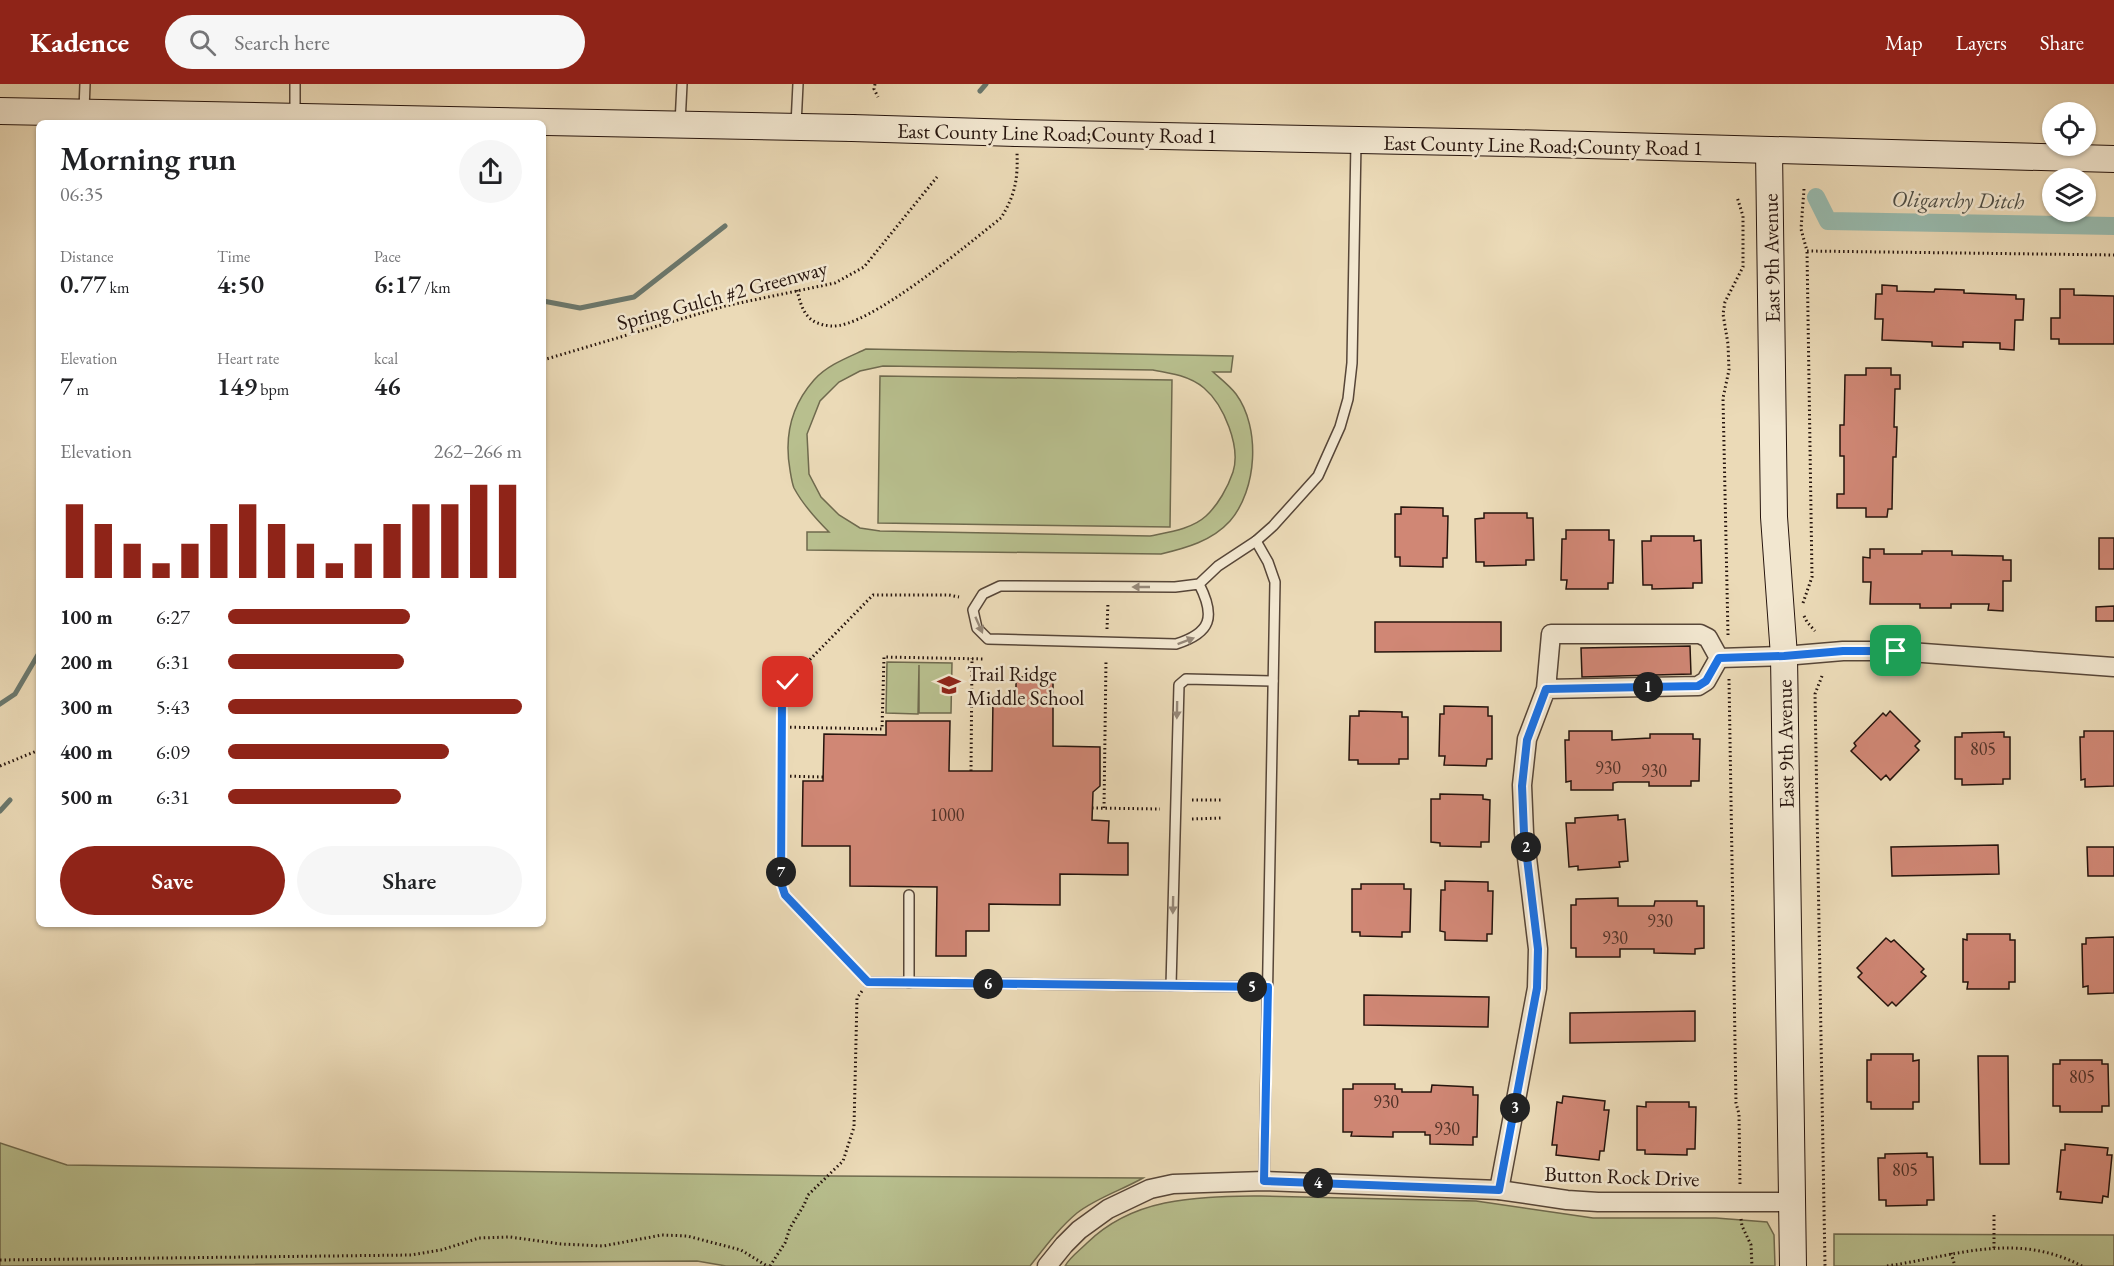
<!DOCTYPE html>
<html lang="en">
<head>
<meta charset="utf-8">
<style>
	body { margin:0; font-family:"EB Garamond",serif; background:#f6f6f6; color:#202124; height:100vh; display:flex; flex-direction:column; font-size:22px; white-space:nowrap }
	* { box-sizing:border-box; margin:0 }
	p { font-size:20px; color:#757577 }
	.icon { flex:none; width:33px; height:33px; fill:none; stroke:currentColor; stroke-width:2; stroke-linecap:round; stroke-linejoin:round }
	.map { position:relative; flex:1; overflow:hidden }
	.drawer { position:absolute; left:36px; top:36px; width:510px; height:807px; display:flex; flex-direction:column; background:#fff; border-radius:9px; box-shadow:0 2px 4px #0004 }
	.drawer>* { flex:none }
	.fabs { position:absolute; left:2042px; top:18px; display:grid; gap:12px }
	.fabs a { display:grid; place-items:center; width:54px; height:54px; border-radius:50%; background:#fff; box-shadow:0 2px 4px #0004; font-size:30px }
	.pin { position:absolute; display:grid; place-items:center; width:51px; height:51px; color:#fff; margin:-26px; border-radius:12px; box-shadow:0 3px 9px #0006 }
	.km { position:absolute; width:30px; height:30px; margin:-15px; border-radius:50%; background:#222; color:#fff; font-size:16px; line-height:30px; text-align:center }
	.round { display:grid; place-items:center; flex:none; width:63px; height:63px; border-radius:32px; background:#f6f6f6 }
	.summary { display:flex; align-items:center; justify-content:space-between; height:102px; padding:0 24px }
	h1 { font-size:33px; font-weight:600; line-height:45px }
	.figures { display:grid; grid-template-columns:repeat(3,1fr); gap:9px; height:102px; padding:6px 24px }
	.figures div { display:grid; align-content:center }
	.figures b { font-size:26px; font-weight:600 }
	.figures small { font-size:16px; font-weight:400 }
	.figures p { font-size:16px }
	.chart { height:168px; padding:12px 24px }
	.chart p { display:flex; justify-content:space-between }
	.chart svg { width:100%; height:108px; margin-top:6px; stroke:#8f2418; stroke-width:6 }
	.cta { display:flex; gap:12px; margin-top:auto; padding:12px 24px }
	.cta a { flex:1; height:69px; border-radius:36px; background:#8f2418; color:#fff; font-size:24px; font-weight:600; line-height:69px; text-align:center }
	.cta a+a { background:#f6f6f6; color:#202124 }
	ul { padding:0 24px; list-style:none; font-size:20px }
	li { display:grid; grid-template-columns:96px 72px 1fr; align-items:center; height:45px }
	li i { height:15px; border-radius:8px; background:#8f2418 }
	header { display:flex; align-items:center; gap:36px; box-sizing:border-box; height:84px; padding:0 30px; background:#8f2418; color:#fff }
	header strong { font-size:28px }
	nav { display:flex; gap:33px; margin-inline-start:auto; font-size:21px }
	.search { width:420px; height:54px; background:#f6f6f6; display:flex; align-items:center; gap:15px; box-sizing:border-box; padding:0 21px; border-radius:33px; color:#757577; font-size:22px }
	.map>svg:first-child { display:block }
	.green { fill:#b8bf8e; stroke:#6f6a4e; stroke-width:1.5; fill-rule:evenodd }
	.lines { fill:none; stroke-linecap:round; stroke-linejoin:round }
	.stream { stroke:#6a786e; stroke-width:5 }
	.canal { stroke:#98bbaf; stroke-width:18 }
	.building { fill:#d08775; stroke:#26140d; stroke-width:1.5 }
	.lane-casing { stroke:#574638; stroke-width:12 }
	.street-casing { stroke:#574638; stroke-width:21 }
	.secondary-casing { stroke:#26140d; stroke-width:28 }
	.path { stroke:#26140d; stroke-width:3; stroke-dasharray:1.5 3; stroke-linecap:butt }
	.lane { stroke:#f2e7d0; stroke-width:9 }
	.street { stroke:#f2e7d0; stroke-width:18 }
	.secondary { stroke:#f2e7d0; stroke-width:26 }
	.secondary-bridge-casing { stroke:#26140d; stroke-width:28; stroke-linecap:butt }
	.secondary-bridge { stroke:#f2e7d0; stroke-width:26 }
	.oneway { fill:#968878 }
	.route-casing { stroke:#fff; stroke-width:12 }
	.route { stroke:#1a73e8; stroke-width:8 }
	.labels { text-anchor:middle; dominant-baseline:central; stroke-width:5; stroke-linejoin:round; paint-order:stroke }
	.number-label { font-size:18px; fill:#503127 }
	.street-label { font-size:21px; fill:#26140d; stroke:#f2e7d0 }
	.poi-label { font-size:21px; fill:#26140d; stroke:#f2e7d0; text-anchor:start }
	.water-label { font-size:22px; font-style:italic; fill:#4e4e46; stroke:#f2e7d0 }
</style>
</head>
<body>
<header>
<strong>Kadence</strong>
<div class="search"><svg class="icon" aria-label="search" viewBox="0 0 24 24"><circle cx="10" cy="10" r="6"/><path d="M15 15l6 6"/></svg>Search here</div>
<nav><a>Map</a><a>Layers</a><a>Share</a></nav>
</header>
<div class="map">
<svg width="2114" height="1182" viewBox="0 0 2114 1182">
	<rect width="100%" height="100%" fill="#ebdab7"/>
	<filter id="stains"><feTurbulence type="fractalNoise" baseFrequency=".00333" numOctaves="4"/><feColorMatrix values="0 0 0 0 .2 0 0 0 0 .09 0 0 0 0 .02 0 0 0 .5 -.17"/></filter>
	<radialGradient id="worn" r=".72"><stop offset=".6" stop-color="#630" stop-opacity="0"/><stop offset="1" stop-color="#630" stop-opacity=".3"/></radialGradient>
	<g class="green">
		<path d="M866,265L1233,272L1231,288H1213C1221,295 1230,302 1236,310C1261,344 1257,406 1230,437C1212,457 1186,464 1161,470L807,466V448H829C816,435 803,421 794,404C792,399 791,392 790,386C784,352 791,322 814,296C827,281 849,273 866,265ZM883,282L1153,286C1171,289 1190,292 1204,304C1224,321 1241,363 1233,388C1228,403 1218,421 1206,432C1192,445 1169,448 1150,452L880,447L860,444L839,431L821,413L809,390L807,350L820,317L839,298L860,287Z"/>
		<path d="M880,292L1172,296L1170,443L878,439Z"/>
		<path d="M887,578L952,579L951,629H919V581L918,630L886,629Z"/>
		<path d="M0,1059L67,1081L835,1092L1143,1094C1122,1106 1096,1114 1077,1129C1059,1144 1045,1163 1030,1182H726L697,1177L0,1182Z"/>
		<path d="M1261,1112L1476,1117L1593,1134H1716L1767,1138L1774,1151L1775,1182H1065C1070,1173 1080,1166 1087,1159C1135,1112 1198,1113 1261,1112Z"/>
		<path d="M1834,1150L2114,1151V1182H1834Z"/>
	</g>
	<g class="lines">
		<g class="stream">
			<path d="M980,7L986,0"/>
			<path d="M543,217L580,224L634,213L725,142"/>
			<path d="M0,620L15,610L39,569"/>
			<path d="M0,727L10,716"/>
		</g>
		<path class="canal" d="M1816,113L1828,137L2114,142"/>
	</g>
	<g class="building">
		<path d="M1882,201L1897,202V207L1934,208L1935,205L1964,206V209L2016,211V215H2024L2023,236H2015L2014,266L2000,265V259L1963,258V263L1932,262V258L1882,256L1883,235H1875L1876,210H1882Z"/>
		<path d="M2060,205H2074V211L2114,212V260H2059V255H2051V234H2060Z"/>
		<path d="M1866,284H1891V291H1900V305H1895L1894,343H1897L1896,373H1893L1892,425H1888L1887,433H1866V424H1837V410H1844V372H1840V341H1844L1845,291H1866Z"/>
		<path d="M1401,423L1443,424V432H1448L1447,474H1443V483L1400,482V473H1395V430H1401Z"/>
		<path d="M1484,429H1527V434H1533L1534,476H1526V481L1484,482V478H1476L1475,435L1484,434Z"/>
		<path d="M1566,446H1609V456H1614L1613,499H1608V505H1566L1567,496H1561L1562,455H1566Z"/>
		<path d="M1651,452H1694V457L1701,456L1702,499H1693V504L1652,505V501H1643L1642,457H1651Z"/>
		<rect x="2099" y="454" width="15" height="31"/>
		<path d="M1870,465H1884V470H1922V467H1952V471L2003,472V476H2011V497H2003V527L1988,526L1989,520H1951V524H1920V520H1870L1871,498H1863V473L1870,474Z"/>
		<path d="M2114,522V537H2096V523Z"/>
		<path d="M1375,538H1501V567L1375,568Z"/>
		<path d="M1690,562L1691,590L1582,593L1581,564Z"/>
		<path d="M1016,593H1053V662L1100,663V702L1093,708L1092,736L1109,737L1108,759H1128V791L1060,790V821L989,820V847H966V872H936L937,803L850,802V762H802L803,697H823L824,650L886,651V637H950L949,687H992L993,615H1016Z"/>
		<path d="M1444,622L1488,623V632H1492V675H1487L1486,682L1444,681L1445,672H1439L1440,630H1444Z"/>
		<path d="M1359,627L1402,628V633H1408V675H1399V680H1358V676H1349L1350,632H1359Z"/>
		<path d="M1890,627L1920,657L1915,662L1919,666L1890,696L1886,691L1881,696L1851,667L1856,662L1854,659L1883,629L1886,632Z"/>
		<path d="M1569,647H1612V656L1650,654V650H1693V655H1700L1699,697H1691V702H1649V698H1618L1613,699V706H1571V697L1566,698L1565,656H1569Z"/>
		<path d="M2084,647H2114V702L2085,703V695L2081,696L2080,653H2084Z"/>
		<path d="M2004,648V653H2010V695H2003V700L1962,701V695H1955V653H1962V649Z"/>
		<path d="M1440,710L1483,711V715L1490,716L1489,758H1481V763L1440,762V759L1431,758V715H1440Z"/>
		<path d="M1618,731V736L1625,735L1628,777L1619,778L1620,783L1578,786V782L1569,783L1566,739H1575V734Z"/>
		<path d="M1998,761L1999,790L1892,792L1891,763Z"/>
		<path d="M2087,763H2114V792H2088Z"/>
		<path d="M1445,797L1488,798V807H1493L1492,850H1487V857L1445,856V848L1440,847L1441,806H1445Z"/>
		<path d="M1361,800H1404V805H1411L1410,848H1402V853L1360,852V848H1352V805H1361Z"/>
		<path d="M1618,814V822H1654L1655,817H1697V822H1704V864L1695,865V870L1654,869V865H1620V873H1576V864H1571V821H1576V815Z"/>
		<path d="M1967,850H2010V856H2015V898H2009V905H1967L1968,898H1963V855L1967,856Z"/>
		<path d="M2114,853V909L2088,910V902L2083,903L2082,860H2086V854Z"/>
		<path d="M1886,854L1891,858L1894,856L1924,885L1921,888L1926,892L1896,922L1892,918L1888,922L1858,893L1862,889L1857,884Z"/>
		<path d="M1364,911L1489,913L1488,943L1364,941Z"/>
		<path d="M1695,927V957L1570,959V929Z"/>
		<path d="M1871,970H1913V977L1919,976V1018H1913V1025H1871V1018H1867V976H1871Z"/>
		<path d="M1978,972H2008L2009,1080H1980Z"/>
		<path d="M2060,976H2102V980H2108L2109,1022H2102V1028H2060V1022H2053V980H2060Z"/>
		<path d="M1353,1000H1395V1005H1402V1008H1431L1432,1001L1473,1003V1011H1478L1477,1053H1473V1061L1430,1060V1051H1425V1048H1393V1053L1351,1052L1352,1048H1343V1005H1353Z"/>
		<path d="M1563,1012L1605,1017L1604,1026H1609L1604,1067H1600L1599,1076L1556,1071L1557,1061H1552L1557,1018L1562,1019Z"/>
		<path d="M1646,1018H1689V1023H1696L1695,1065H1687V1071L1645,1070V1066H1637V1022L1646,1023Z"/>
		<path d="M2065,1060L2108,1064L2107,1071H2112L2108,1113L2103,1112L2102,1119L2060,1115L2061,1108H2057L2061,1066H2065Z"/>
		<path d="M1927,1069V1073H1933L1934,1116H1927V1121L1886,1122V1116H1879L1878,1074H1885V1070Z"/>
	</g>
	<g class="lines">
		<g class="lane-casing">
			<g id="lane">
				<path d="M84,26L85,0"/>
				<path d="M295,31V0"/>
				<path d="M680,40L682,0"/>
				<path d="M796,41L798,0"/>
				<path d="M1256,457L1268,478L1275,498L1264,1097"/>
				<path d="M1199,500C1216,533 1211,549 1176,560L988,555L977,544L973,526L983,510L1000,502L1175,503L1199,500L1218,482L1256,457L1273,442L1318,392L1340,343L1348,315L1352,279L1356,58"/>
				<path d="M868,898L1268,903"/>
				<path d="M909,899V811"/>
				<path d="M1171,902L1179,601L1186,595L1273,597"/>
			</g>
		</g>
		<g class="street-casing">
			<g id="street">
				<path d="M1719,574L1784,572L1843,567H1896L2114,583"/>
				<path d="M1499,1106L1537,904L1538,865L1524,749L1522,701L1527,655L1546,605L1551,550H1700L1708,554L1719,574L1706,597L1698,602L1546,605"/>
				<path d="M1047,1182L1064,1161L1079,1146L1108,1125L1150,1105L1173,1100L1264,1097L1499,1106L1567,1116L1598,1118H1792"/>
			</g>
		</g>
		<g class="secondary-casing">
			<g id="secondary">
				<path d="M0,27L852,44"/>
				<path d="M1016,49L1511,59L2114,75"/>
				<path d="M1769,66L1774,433L1784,572L1793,1182"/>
			</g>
		</g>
		<g class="path">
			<path d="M875,0L874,5L878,13"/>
			<path d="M1804,105L1801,145L1807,167L2114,171"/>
			<path d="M797,206C802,227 807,240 831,242C868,245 969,159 1001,134C1015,111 1018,96 1017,69"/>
			<path d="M543,276L725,222L835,199L864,183L937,93"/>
			<path d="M1803,519L1812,493L1807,167"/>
			<path d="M1804,532L1807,538L1815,547"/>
			<path d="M1107,545L1108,518"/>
			<path d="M1728,551L1723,314L1729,286L1728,260L1723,230L1725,218L1743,183V132L1737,113"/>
			<path d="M1822,592L1815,610L1825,1182"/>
			<path d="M1729,595L1736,1019L1739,1030L1740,1101"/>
			<path d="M781,643L882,645L884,573L985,575"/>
			<path d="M0,682L39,666"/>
			<path d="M971,687L972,574"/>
			<path d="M781,692L823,693"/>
			<path d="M1192,716H1223"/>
			<path d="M1092,724L1160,725"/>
			<path d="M1104,724L1106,576"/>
			<path d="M1192,735L1222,734"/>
			<path d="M860,890L785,811L781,799V612L788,598L873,511H949L959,513"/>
			<path d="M1741,1135L1742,1142L1751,1161L1752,1182"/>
			<path d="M1994,1164V1131"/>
			<path d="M1951,1169L1955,1182"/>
			<path d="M0,1176L411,1171L441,1166L479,1154L510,1153L561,1160L603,1162L662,1151L687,1152L741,1166L767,1182"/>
			<path d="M770,1182L785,1159L790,1144L804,1121L808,1111L843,1077L854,1043L857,914L862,907"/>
			<path d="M1887,1182C1956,1172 2015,1147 2082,1182"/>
		</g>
		<use href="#lane" class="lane"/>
		<use href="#street" class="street"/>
		<use href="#secondary" class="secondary"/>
		<g class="secondary-bridge-casing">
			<path id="secondary-bridge" d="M852,44L1016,49"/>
		</g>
		<use href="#secondary-bridge" class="secondary-bridge"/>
	</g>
	<defs><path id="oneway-solid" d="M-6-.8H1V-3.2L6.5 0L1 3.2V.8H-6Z" transform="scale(1.5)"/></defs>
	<g class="oneway">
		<use href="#oneway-solid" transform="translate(1141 503) rotate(-180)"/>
		<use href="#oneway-solid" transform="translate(979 541) rotate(66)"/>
		<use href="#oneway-solid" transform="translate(1186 557) rotate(-21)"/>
		<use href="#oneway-solid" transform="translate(1177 626) rotate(91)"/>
		<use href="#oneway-solid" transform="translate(1173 821) rotate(91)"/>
	</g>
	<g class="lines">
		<g class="route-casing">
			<path id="route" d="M788,598L782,612L781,799L785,811L868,898L1268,903L1264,1097L1499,1106L1537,904L1538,865L1524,749L1522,702L1527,656L1546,605L1698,602L1706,597L1719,574L1784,572L1843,567H1896"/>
		</g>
		<use href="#route" class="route"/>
	</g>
	<defs>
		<g id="school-bare" transform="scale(1.8)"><path d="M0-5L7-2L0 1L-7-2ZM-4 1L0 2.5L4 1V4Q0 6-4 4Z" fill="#8f2418" stroke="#f2e7d0" stroke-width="2.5" paint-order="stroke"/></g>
	</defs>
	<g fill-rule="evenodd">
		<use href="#school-bare" x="949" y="601"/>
	</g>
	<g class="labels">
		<g class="number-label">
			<text x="1983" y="664">805</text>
			<text x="1608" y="683">930</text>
			<text x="1654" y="686">930</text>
			<text x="947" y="730">1000</text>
			<text x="1660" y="836">930</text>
			<text x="1615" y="853">930</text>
			<text x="2082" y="992">805</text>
			<text x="1386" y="1017">930</text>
			<text x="1447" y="1044">930</text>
			<text x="1905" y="1085">805</text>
		</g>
		<g class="street-label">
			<text transform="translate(1057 49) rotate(1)">East County Line Road;County Road 1</text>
			<text transform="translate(1543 61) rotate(1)">East County Line Road;County Road 1</text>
			<text transform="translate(1771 174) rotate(-91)">East 9th Avenue</text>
			<text transform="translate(722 211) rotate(-15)">Spring Gulch #2 Greenway</text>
			<text transform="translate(1785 660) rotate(-91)">East 9th Avenue</text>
			<text transform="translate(1622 1092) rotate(2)">Button Rock Drive</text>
		</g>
		<g class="poi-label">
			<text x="967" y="589">Trail Ridge<tspan x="967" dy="24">Middle School</tspan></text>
		</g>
		<g class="water-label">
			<text transform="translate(1958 116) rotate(1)">Oligarchy Ditch</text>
		</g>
	</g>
	<rect width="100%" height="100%" filter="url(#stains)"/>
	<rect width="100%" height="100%" fill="url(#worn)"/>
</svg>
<div class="fabs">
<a><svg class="icon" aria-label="locate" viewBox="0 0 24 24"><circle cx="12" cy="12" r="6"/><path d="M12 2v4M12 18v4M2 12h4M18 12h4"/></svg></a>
<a><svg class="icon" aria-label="layers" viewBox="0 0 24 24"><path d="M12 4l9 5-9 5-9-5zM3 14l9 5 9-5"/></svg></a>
</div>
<div class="pin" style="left:1896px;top:567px;background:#1e9e55"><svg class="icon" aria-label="arrive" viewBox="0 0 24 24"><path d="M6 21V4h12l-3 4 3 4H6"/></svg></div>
<div class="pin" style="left:788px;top:598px;background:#d93025"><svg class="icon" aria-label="check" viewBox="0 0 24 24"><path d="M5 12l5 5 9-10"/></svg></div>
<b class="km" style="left:1648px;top:603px">1</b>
<b class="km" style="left:1526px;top:763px">2</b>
<b class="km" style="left:1515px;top:1024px">3</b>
<b class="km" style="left:1318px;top:1099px">4</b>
<b class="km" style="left:1252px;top:903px">5</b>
<b class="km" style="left:988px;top:900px">6</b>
<b class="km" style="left:781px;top:788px">7</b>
<section class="drawer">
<div class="summary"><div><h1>Morning run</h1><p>06:35</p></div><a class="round"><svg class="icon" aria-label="share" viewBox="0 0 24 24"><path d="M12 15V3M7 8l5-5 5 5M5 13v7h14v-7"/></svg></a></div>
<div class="figures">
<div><p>Distance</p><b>0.77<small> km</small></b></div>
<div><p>Time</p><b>4:50</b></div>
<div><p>Pace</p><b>6:17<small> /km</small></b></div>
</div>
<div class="figures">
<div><p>Elevation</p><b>7<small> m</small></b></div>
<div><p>Heart rate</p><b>149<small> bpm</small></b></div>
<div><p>kcal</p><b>46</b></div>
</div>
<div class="chart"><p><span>Elevation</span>262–266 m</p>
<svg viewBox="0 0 160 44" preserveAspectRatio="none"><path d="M5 44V14M15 44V22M25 44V30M35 44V38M45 44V30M55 44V22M65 44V14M75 44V22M85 44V30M95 44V38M105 44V30M115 44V22M125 44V14M135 44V14M145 44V6M155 44V6"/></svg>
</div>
<ul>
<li><b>100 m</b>6:27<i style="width:62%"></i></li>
<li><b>200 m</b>6:31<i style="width:60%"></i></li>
<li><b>300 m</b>5:43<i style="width:100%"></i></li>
<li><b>400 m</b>6:09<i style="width:75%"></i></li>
<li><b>500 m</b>6:31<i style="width:59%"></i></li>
</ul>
<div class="cta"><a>Save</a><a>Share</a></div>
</section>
</div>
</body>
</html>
